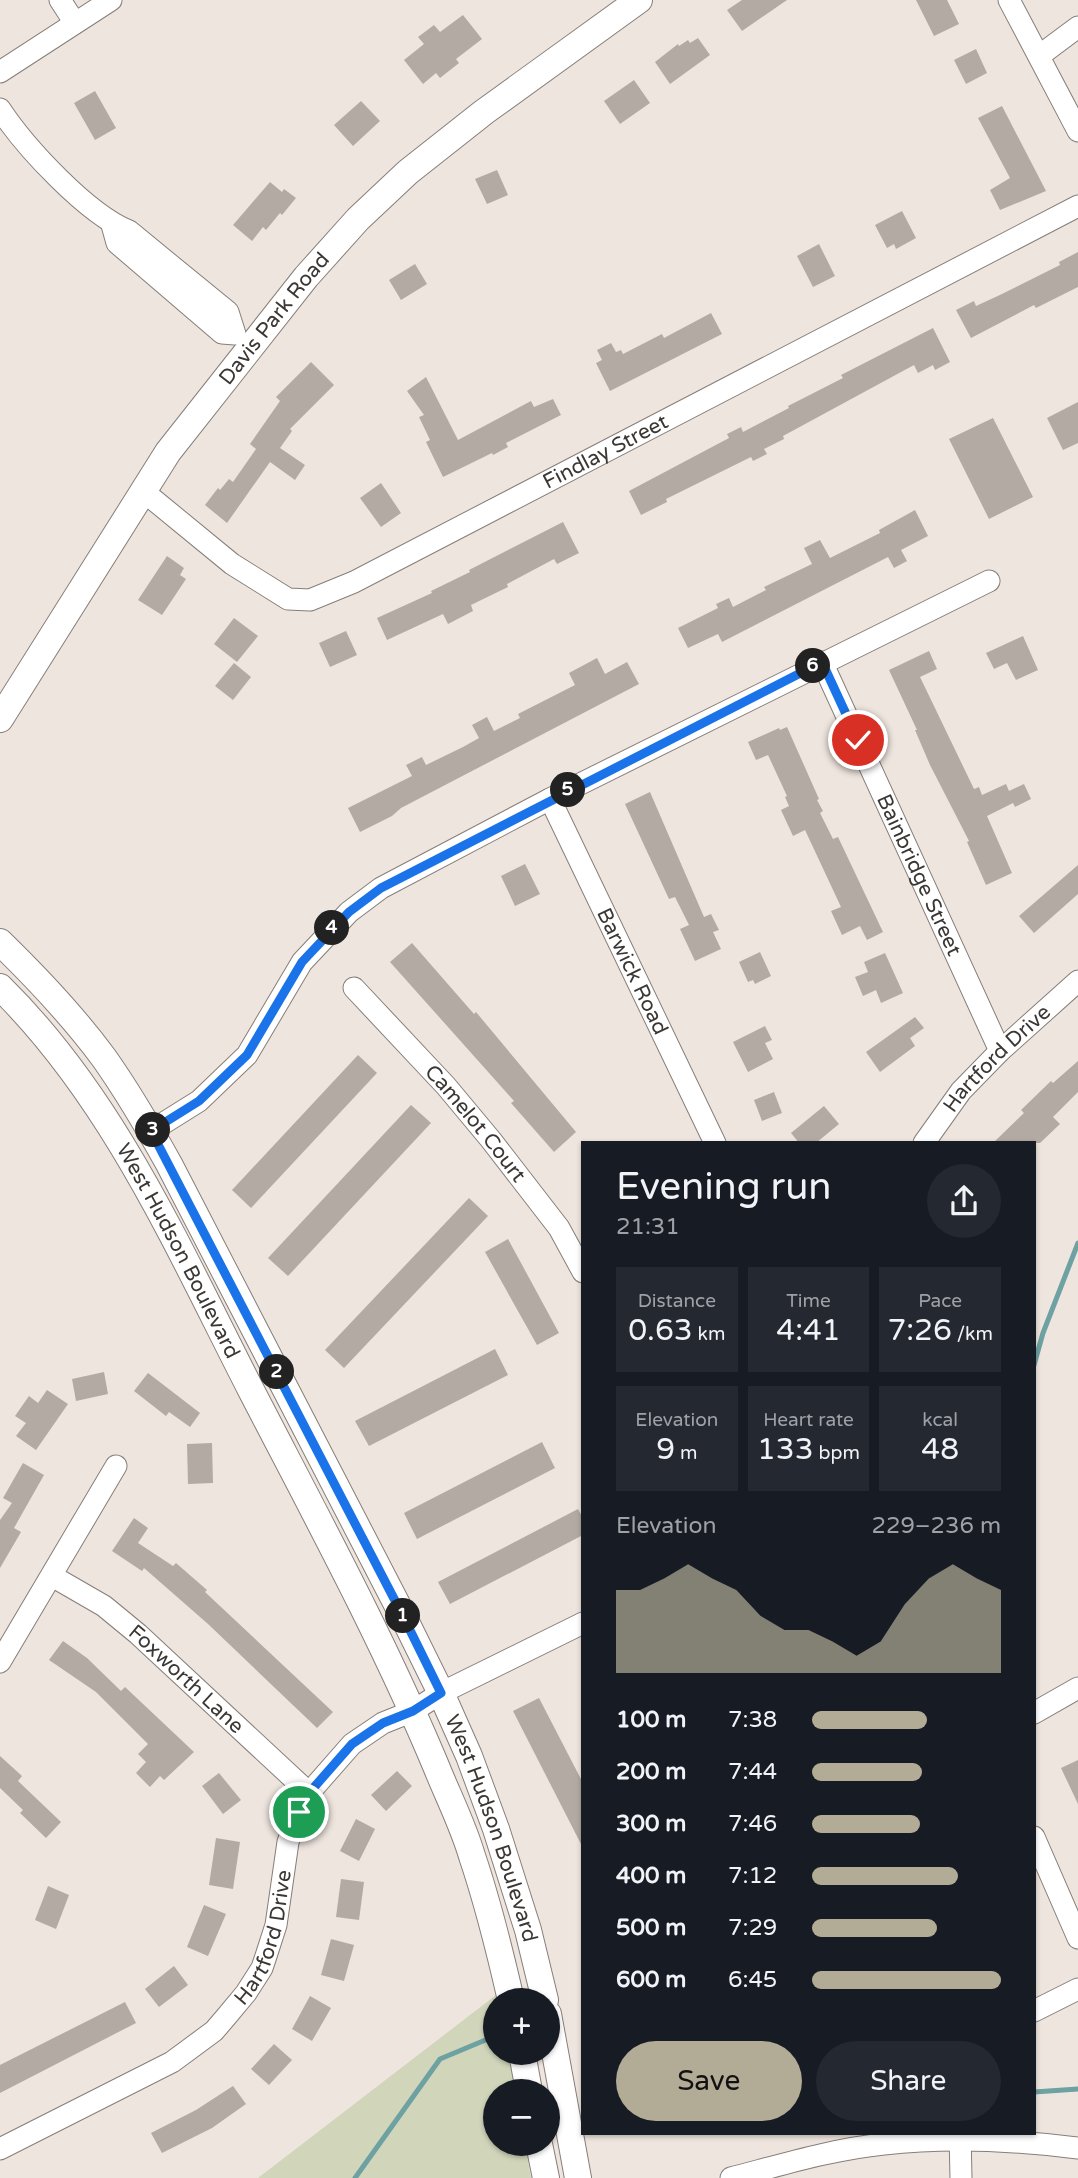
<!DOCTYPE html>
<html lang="en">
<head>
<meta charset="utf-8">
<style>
	body { margin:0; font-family:"Varela Round",sans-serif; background:#242831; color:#f1f3f6; height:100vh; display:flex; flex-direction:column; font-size:26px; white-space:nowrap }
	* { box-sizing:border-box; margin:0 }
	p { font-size:23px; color:#9ea1a6 }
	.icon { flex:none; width:38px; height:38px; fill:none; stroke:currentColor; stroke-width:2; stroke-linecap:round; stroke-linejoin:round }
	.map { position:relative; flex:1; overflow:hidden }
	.sheet { position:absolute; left:581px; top:1141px; width:455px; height:994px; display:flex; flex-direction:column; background:#171b24; border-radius:0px; box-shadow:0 2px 5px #0004 }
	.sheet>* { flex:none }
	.fabs { position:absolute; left:483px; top:1988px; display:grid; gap:14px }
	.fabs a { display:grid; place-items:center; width:77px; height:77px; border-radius:50%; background:#171b24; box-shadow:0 2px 5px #0004; font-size:35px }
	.pin { position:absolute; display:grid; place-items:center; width:60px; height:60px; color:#fff; margin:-30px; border:4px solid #fff; border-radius:50%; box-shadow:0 2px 7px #0007 }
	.km { position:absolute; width:35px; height:35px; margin:-18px; border-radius:50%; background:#222; color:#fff; font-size:19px; line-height:35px; text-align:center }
	.round { display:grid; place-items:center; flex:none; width:74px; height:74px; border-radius:37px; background:#242831 }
	.headline { display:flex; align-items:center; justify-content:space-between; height:119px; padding:0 35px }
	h1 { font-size:38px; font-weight:600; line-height:52px }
	.stats { display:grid; grid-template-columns:repeat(3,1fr); gap:10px; height:119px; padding:7px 35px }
	.stats div { display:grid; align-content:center; border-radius:0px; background:#242831; text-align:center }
	.stats b { font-size:30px; font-weight:600 }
	.stats small { font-size:19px; font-weight:400 }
	.stats p { font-size:19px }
	.chart { height:196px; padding:14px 35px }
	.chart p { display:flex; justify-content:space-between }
	.chart svg { width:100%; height:126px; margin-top:7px; fill:#b2ac97; opacity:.7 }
	.button { display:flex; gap:14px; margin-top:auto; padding:14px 35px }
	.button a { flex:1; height:80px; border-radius:42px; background:#b2ac97; color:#111; font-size:28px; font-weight:600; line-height:80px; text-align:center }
	.button a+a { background:#242831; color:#f1f3f6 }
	ul { padding:0 35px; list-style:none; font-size:23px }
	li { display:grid; grid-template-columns:112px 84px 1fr; align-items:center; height:52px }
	li i { height:18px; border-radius:9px; background:#b2ac97 }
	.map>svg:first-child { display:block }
	.green { fill:#d1d6bb }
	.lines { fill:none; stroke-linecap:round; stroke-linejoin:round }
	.stream { stroke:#6da1a2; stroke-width:5 }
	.building { fill:#b3aaa4 }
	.minor-casing { stroke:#867e79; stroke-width:23 }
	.major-casing { stroke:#867e79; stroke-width:28 }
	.minor { stroke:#fff; stroke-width:21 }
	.major { stroke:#fff; stroke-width:26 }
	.route-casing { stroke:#fff; stroke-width:14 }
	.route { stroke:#1a73e8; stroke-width:9 }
	.labels { text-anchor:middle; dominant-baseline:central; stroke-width:5; stroke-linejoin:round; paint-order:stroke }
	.street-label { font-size:21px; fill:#3b3735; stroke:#efe5df }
</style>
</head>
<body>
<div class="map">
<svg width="1078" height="2178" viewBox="0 0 1078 2178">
	<rect width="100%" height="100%" fill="#efe5df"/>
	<path class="green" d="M496,1995L495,2053H508L516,2091H495V2144H525L531,2178H258Z"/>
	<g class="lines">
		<g class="stream">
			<path d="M1034,1365L1043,1333L1078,1243"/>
			<path d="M1034,2092L1078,2089"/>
			<path d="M355,2178L440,2059L495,2036"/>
		</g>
	</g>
	<g class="building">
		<path d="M742,0H787L742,31L727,10Z"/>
		<path d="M916,0H947L959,24L934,36Z"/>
		<path d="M463,15L482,39L456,59L459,63L440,78L436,73L423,84L404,60L424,44L418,37L434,25L440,32Z"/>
		<path d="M698,38L710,55L670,84L655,62L678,44L679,46L688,40L690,43Z"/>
		<path d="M976,49L987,73L966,84L954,60Z"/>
		<path d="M634,80L650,103L620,124L604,101Z"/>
		<path d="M95,91L116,128L95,140L74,103Z"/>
		<path d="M361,101L380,121L353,146L334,125Z"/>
		<path d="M1002,106L1046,191L1000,210L990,190L1010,178L978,118Z"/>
		<path d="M497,170L508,195L487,204L475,179Z"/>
		<path d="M270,182L282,192L284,189L296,198L282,215L280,213L266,230L263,227L252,241L233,225Z"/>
		<path d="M902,211L916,238L896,249L894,244L887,248L875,225Z"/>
		<path d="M819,244L835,276L813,287L797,256Z"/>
		<path d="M1078,252V287L1036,308L1034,305L971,338L956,310L974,301L976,306L1002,294L1060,265L1059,262Z"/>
		<path d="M415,264L427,284L401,300L389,280Z"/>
		<path d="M711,313L722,334L610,391L596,363L602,360L597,350L611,343L616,352L621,350L623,354L662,334L664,338Z"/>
		<path d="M933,328L950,362L935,370L933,365L918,373L914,365L783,436L784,439L764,449L767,454L753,461L751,457L666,499L667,502L641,515L629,491L729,438L727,434L741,427L743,432L789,408L788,406L843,378L841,375Z"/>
		<path d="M311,362L334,385L290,429L292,431L280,448L305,465L295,480L270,462L227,523L205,505L218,488L220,490L229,479L233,482L256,449L250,444L280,401L276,397Z"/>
		<path d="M426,377L458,440L531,401L534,407L553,399L561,415L506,443L508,447L493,455L492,453L443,477L426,442L430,440L419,417L424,415L407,391Z"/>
		<path d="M1078,402V443L1063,450L1047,418Z"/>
		<path d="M993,418L1033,497L989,519L949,439Z"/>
		<path d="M381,483L401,513L381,527L360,498Z"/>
		<path d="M915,510L928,536L901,550L907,561L894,568L888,557L722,642L718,634L688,648L678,628L718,608L716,604L729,598L733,607L766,590L764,587L812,564L804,548L820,540L830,558L880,533L879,530Z"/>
		<path d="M563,522L579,553L557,564L554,559L507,584L508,587L471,605L473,611L448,624L443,614L387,640L377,618L432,593L431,591L470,572L469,570Z"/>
		<path d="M167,556L184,568L180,575L186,579L162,615L138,600Z"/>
		<path d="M234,618L258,636L237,662L214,644Z"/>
		<path d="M346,631L357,655L330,667L319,643Z"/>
		<path d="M1023,636L1038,670L1016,680L1007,663L994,669L986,653Z"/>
		<path d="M929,651L937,669L920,677L974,789L979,787L982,795L1006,784L1009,791L1024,784L1031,799L1015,807L1013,803L987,816L1012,873L986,885L967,842L969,841L930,765L915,730H917L889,670Z"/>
		<path d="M597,658L605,674L627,662L639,684L401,808L392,816L360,832L348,808L412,776L406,765L422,757L426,765L463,747L479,738L472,725L487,717L494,731L520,718L518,714L575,685L569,673Z"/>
		<path d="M234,663L251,677L233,700L215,686Z"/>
		<path d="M787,727L819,799L817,800L823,811L820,813L833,839L838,837L883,932L867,940L860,926L842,935L831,911L841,907L805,830L793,836L781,810L789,806L785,797L787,796L768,755L756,760L748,742L779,728L780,730Z"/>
		<path d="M650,792L704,917L711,914L719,930L713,932L721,949L695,961L680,929L689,925L675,897L669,899L625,804Z"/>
		<path d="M525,864L540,894L515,906L501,876Z"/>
		<path d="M1078,865V894L1034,933L1019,916Z"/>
		<path d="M412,943L474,1014L476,1012L576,1132L554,1152L511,1103L514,1101L390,962Z"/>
		<path d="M760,952L771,976L755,984L753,980L748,982L739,962Z"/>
		<path d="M885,953L903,993L881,1003L876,990L863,996L855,977L868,972L864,962Z"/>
		<path d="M915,1017L924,1028L910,1038L915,1046L880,1072L866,1052Z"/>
		<path d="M765,1026L772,1040L765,1043L773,1059L748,1072L733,1042Z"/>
		<path d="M358,1055L377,1073L251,1208L232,1190Z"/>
		<path d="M1078,1061V1092L1053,1117L1060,1124L1040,1143H993L1024,1113L1021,1110L1051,1081L1053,1083Z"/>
		<path d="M774,1092L782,1113L762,1121L754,1100Z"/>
		<path d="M411,1105L431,1123L288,1276L268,1258Z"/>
		<path d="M824,1106L839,1124L816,1143H799L791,1133Z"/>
		<path d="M469,1198L488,1216L344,1368L325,1350Z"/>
		<path d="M508,1239L559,1333L537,1345L485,1252Z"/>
		<path d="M495,1349L508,1375L369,1446L355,1421Z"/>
		<path d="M104,1372L108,1394L76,1401L72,1379Z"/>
		<path d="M148,1373L200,1413L190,1427L169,1412L166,1416L134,1391Z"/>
		<path d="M47,1390L68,1404L36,1450L16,1436L26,1423L15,1416L29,1396L38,1403Z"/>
		<path d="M542,1442L555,1468L417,1539L404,1513Z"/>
		<path d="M212,1443L213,1483L188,1484L187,1444Z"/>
		<path d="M23,1463L44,1475L14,1528L21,1532L0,1568V1520L12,1503L3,1498Z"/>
		<path d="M578,1509L583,1518V1535L450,1604L438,1582Z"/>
		<path d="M134,1518L148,1528L138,1543L173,1566L176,1563L207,1590L205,1592L333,1712L317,1728L208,1624L144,1568L142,1571L112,1551Z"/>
		<path d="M63,1641L87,1658L121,1691L125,1687L194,1752L164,1780L160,1776L150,1787L136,1773L146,1762L138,1754L148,1744L96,1692L49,1660Z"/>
		<path d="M539,1698L583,1783V1848L513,1711Z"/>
		<path d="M0,1756L22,1776L18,1781L61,1822L46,1838L20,1813L23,1810L0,1788Z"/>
		<path d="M1078,1760V1804L1061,1768Z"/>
		<path d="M397,1771L412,1786L386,1811L371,1795Z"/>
		<path d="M219,1773L241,1800L223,1814L202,1786Z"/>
		<path d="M356,1819L375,1829L359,1861L340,1851Z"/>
		<path d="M216,1838L240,1842L233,1889L209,1885Z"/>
		<path d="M341,1879L364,1882L359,1920L336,1917Z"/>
		<path d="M48,1886L69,1895L56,1929L35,1920Z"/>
		<path d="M204,1905L226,1914L208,1956L187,1947Z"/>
		<path d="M331,1939L354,1945L344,1981L321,1975Z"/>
		<path d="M174,1966L188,1985L159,2007L145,1989Z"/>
		<path d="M310,1996L331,2008L312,2041L292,2029Z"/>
		<path d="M125,2002L136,2023L0,2093V2065Z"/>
		<path d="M274,2044L292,2060L269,2085L251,2069Z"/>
		<path d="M233,2086L246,2104L212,2128L162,2153L151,2133L196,2110Z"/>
	</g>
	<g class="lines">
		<g class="minor-casing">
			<g id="minor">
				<path d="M60,0L75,23"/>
				<path d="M1009,0L1078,131"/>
				<path d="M1039,56L1078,27"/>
				<path d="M0,72L111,0"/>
				<path d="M0,109C25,147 87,214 129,231L228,312L235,334L222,333L117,243L112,225"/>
				<path id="s1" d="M143,491L232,564L288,599L310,600L354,582L1078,206"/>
				<path id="s2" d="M822,662L1000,1051"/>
				<path id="s3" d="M550,799L715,1143"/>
				<path id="s4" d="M354,988L446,1086L491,1140L559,1228L583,1272"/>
				<path d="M151,1131L199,1101L247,1055L302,962L349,912L381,888L550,799L989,581"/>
				<path id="s5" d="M924,1143L961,1091L1000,1051L1078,981"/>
				<path id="s6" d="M52,1576L104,1606L138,1634L309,1793"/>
				<path d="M0,1662L116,1466"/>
				<path d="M1034,1713L1078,1688"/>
				<path d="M1034,1837L1078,1938"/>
				<path d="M1034,2011L1078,1989"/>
				<path d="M960,2133L961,2178"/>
				<path id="s7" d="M0,2149L172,2062L214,2031L226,2017L246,1993L262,1968L267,1953L276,1925L288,1842L299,1812L309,1793L352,1744L383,1723L413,1711L441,1693L583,1623"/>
				<path d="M731,2178C781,2165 833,2149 884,2144C948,2137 1014,2140 1078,2148"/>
			</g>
		</g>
		<g class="major-casing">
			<g id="major">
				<path id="s8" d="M0,719L168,452L306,277L358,219L408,172L484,112L639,0"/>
				<path id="s9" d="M0,942C37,978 73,1016 104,1058C128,1092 149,1128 169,1164L403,1616L441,1693L469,1756L496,1829L528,1930L545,2000"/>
				<path id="s10" d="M0,987C114,1099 179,1250 251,1390C315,1514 382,1637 436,1766C448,1796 463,1825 472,1856C488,1903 500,1952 511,2000"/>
				<path d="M548,2014L578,2178"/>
				<path d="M522,2053L529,2091"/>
				<path d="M539,2144L546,2178"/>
			</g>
		</g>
		<use href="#minor" class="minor"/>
		<use href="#major" class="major"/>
	</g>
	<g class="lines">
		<g class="route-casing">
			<path id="route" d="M299,1812L309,1793L352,1744L383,1723L413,1711L441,1693L403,1616L151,1131L199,1101L247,1055L302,962L349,912L381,888L822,662L858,740"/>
		</g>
		<use href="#route" class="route"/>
	</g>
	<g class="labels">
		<g class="street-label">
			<text stroke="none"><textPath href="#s8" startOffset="486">Davis Park Road</textPath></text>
			<text stroke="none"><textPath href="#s1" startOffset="534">Findlay Street</textPath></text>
			<text stroke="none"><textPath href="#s2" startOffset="234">Bainbridge Street</textPath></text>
			<text stroke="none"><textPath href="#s3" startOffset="191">Barwick Road</textPath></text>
			<text stroke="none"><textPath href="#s5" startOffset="112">Hartford Drive</textPath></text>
			<text stroke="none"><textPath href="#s4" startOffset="182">Camelot Court</textPath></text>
			<text stroke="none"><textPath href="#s10" startOffset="320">West Hudson Boulevard</textPath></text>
			<text stroke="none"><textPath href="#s6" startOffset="170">Foxworth Lane</textPath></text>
			<text stroke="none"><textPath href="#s9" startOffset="1020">West Hudson Boulevard</textPath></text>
			<text stroke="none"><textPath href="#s7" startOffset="354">Hartford Drive</textPath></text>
		</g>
	</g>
</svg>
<div class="fabs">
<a>+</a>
<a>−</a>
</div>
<div class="pin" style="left:299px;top:1812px;background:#1e9e55"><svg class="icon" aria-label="arrive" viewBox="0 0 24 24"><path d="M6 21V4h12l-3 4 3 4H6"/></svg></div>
<div class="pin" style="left:858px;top:740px;background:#d93025"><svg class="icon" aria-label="check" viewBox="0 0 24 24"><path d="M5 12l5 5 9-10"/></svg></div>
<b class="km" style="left:403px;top:1616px">1</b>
<b class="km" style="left:277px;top:1372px">2</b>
<b class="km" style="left:153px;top:1130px">3</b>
<b class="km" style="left:332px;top:928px">4</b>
<b class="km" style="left:568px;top:790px">5</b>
<b class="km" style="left:813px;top:666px">6</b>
<section class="sheet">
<div class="headline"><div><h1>Evening run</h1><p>21:31</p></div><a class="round"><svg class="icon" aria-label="share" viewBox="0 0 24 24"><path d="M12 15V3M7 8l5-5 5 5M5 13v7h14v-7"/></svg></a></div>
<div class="stats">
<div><p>Distance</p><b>0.63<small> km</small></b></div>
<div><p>Time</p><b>4:41</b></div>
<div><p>Pace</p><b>7:26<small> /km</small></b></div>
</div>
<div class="stats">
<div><p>Elevation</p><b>9<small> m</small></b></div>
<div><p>Heart rate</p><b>133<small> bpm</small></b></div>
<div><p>kcal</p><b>48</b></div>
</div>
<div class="chart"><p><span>Elevation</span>229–236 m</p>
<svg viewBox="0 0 160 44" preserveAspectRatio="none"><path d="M0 44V15L10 15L20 11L30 6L40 11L50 15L60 24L70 29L80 29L90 33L100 38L110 33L120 20L130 11L140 6L150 11L160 15V44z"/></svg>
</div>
<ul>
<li><b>100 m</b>7:38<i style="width:61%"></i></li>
<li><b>200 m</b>7:44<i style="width:58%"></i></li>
<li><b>300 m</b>7:46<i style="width:57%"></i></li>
<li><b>400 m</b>7:12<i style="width:77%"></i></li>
<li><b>500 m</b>7:29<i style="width:66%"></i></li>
<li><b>600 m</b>6:45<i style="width:100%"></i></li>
</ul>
<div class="button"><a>Save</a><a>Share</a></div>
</section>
</div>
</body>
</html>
